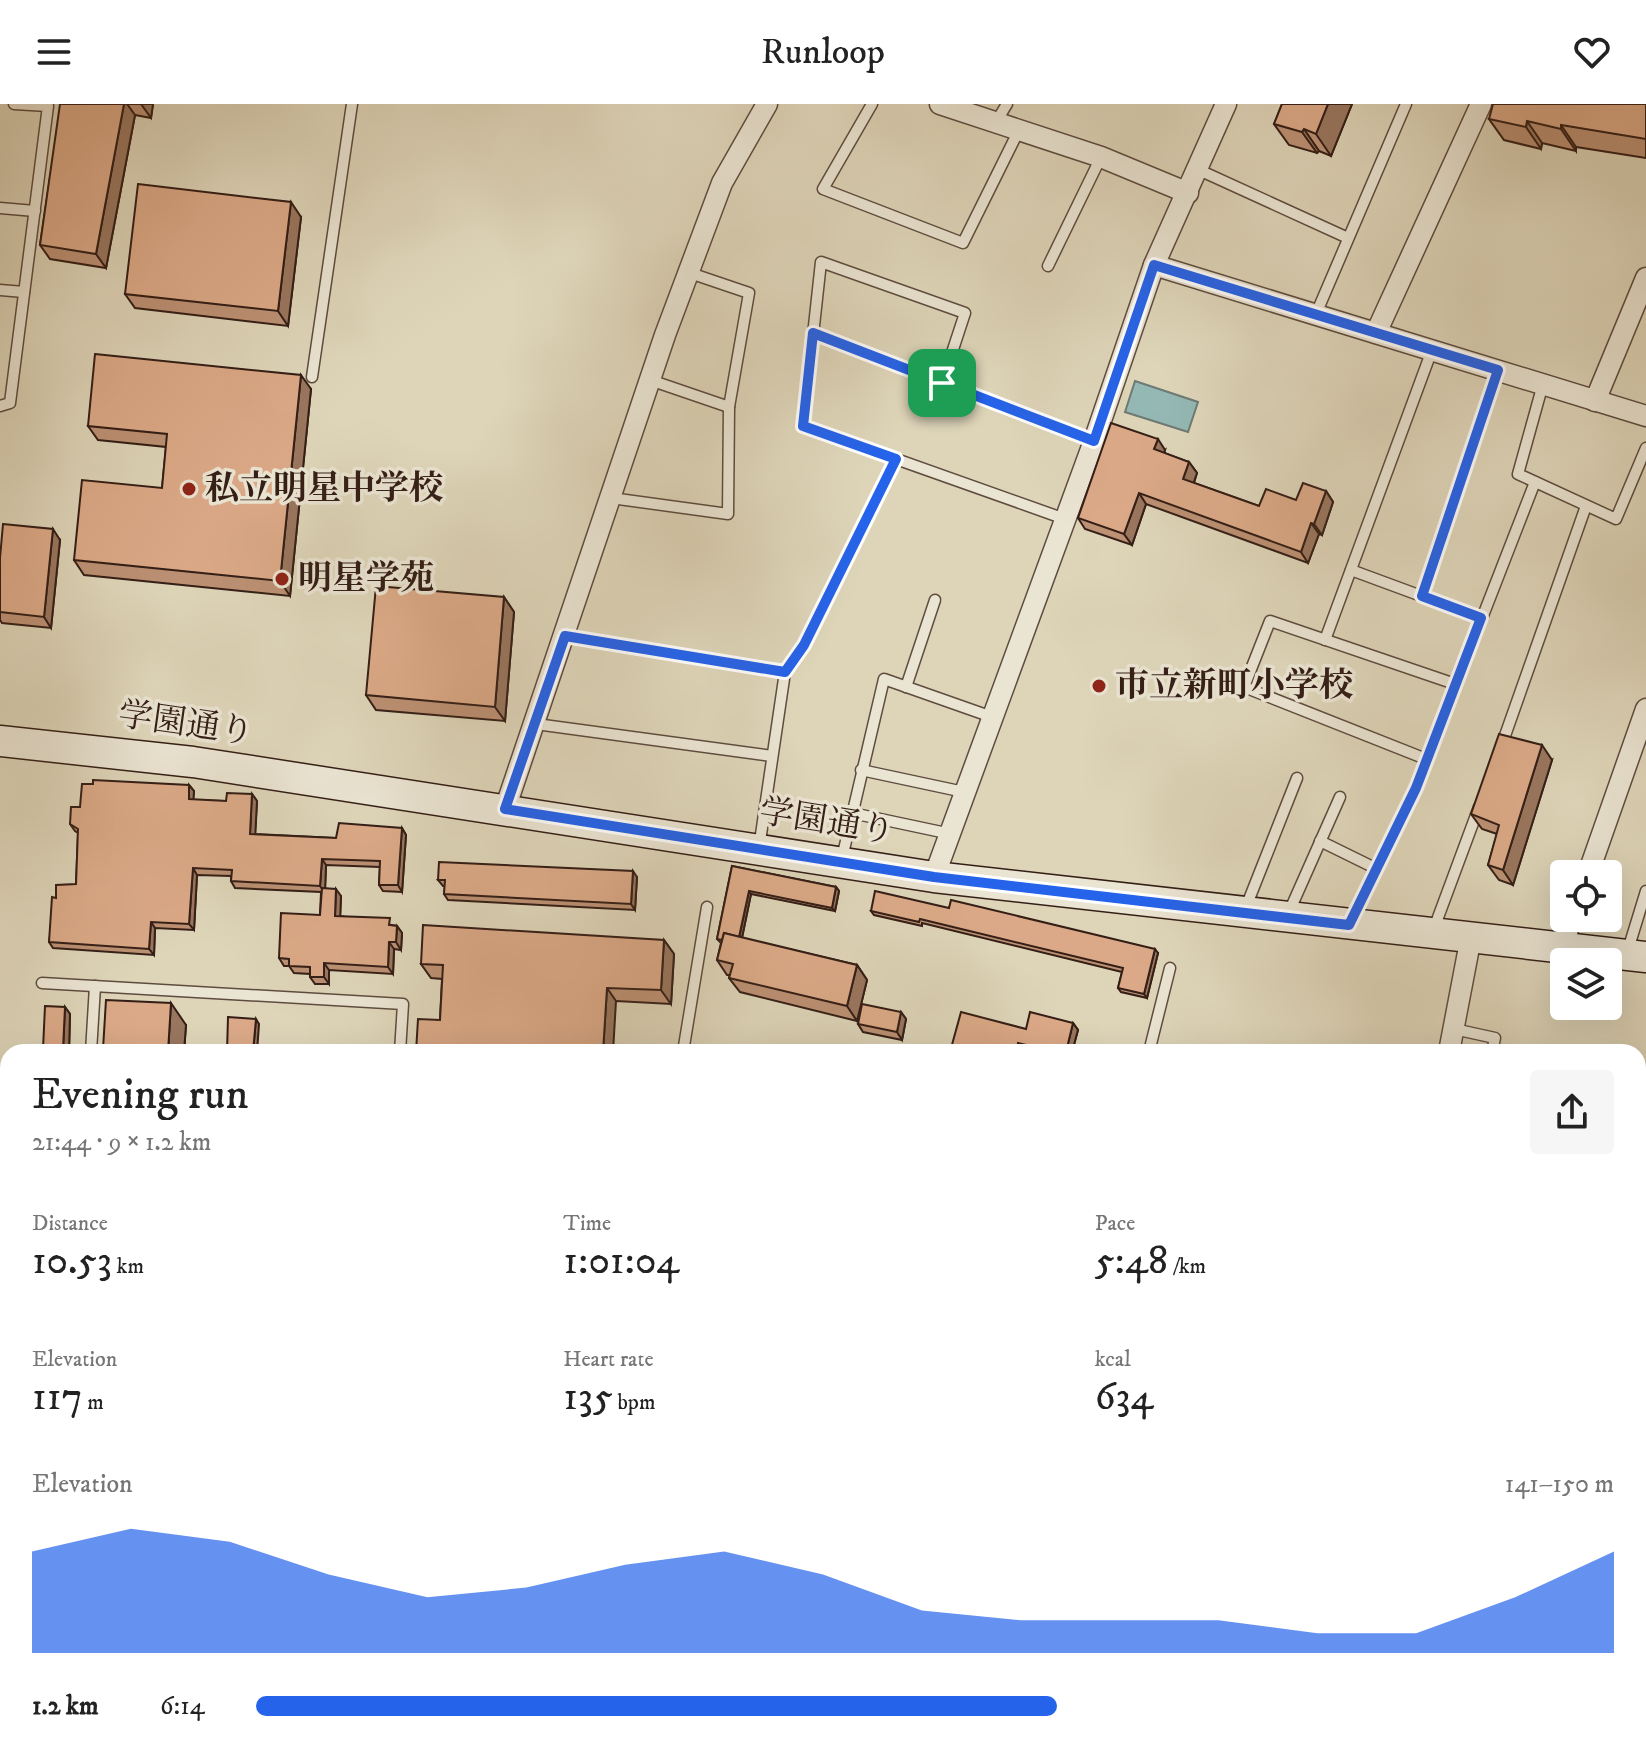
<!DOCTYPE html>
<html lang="en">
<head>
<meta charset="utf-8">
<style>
	body { margin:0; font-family:"IM FELL DW Pica","Noto Serif JP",serif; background:#f6f6f6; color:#222; height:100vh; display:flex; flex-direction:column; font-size:30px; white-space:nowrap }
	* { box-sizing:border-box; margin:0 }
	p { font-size:26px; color:#767676 }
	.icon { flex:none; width:44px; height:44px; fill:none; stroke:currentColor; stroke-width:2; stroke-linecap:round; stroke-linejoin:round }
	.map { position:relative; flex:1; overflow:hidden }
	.drawer { position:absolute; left:0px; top:940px; width:1646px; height:710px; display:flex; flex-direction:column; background:#fff; border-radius:24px 24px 0 0; box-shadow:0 8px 32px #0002 }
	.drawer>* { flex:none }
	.controls { position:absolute; left:1550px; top:756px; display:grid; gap:16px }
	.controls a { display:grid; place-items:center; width:72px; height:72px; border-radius:8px; background:#fff; box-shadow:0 8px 32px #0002; font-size:40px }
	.pin { position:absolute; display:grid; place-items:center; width:68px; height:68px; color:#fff; margin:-34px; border-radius:16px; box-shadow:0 4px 12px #0006 }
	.round { display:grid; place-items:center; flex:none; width:84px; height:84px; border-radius:8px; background:#f6f6f6 }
	.headline { display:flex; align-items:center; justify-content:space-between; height:136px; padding:0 32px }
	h1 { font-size:44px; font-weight:600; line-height:60px }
	.stats { display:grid; grid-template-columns:repeat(3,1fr); gap:12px; height:136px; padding:8px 32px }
	.stats div { display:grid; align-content:center }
	.stats b { font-size:40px; font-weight:600 }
	.stats small { font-size:22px; font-weight:400 }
	.stats p { font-size:22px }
	.chart { height:224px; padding:16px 32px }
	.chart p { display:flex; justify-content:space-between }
	.chart svg { width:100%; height:144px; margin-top:8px; fill:#2563eb; opacity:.7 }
	ul { padding:0 32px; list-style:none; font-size:26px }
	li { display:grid; grid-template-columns:128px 96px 1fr; align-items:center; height:60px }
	li i { height:20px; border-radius:10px; background:#2563eb }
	header { display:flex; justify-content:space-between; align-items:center; height:104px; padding:0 32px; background:#fff; font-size:36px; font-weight:600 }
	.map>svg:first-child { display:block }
	.water { fill:#94b8b4; stroke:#6e7a75; stroke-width:2 }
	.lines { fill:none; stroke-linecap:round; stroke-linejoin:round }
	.lane-casing { stroke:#5e4c3f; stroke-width:13 }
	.street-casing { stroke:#5e4c3f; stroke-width:23 }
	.secondary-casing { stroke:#341e16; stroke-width:33 }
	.path { stroke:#341e16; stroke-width:3; stroke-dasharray:6 4; stroke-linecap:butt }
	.lane { stroke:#eae4d2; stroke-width:10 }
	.street { stroke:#eae4d2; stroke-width:20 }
	.secondary { stroke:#eae4d2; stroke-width:30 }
	.wall { fill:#bc9174; stroke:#341e16; stroke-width:2 }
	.shaded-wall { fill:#99765e; stroke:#341e16; stroke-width:2 }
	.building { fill:#dba987; stroke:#341e16; stroke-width:2 }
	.route-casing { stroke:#fff; stroke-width:16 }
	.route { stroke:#2563eb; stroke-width:10 }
	.poi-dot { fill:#8f2418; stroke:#eae4d2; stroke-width:3 }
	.labels { text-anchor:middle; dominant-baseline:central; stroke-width:7; stroke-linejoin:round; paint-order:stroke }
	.poi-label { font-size:34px; font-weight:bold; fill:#341e16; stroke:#eae4d2; text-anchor:start }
	.street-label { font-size:34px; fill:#341e16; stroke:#eae4d2 }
</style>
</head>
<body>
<header><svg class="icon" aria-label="menu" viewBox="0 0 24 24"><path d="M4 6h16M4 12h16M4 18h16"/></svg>Runloop<svg class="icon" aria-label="heart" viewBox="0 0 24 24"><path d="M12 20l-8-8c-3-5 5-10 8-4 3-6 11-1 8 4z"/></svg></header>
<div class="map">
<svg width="1646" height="1649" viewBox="0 0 1646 1649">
	<rect width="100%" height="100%" fill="#ded5b9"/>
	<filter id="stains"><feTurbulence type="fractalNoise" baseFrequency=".0025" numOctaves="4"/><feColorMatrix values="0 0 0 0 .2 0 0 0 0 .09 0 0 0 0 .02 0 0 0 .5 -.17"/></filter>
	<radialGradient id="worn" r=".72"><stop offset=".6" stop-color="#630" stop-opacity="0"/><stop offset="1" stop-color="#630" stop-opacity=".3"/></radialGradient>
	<path class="water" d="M1135,277L1198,298L1188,328L1125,308Z"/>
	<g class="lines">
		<g class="lane-casing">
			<g id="lane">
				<path d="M872,0L823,85L963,139L1019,26"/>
				<path d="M996,18L1007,0"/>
				<path d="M1199,66L1348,134"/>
				<path d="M0,104L35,107"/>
				<path d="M1048,162L1101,53"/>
				<path d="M0,186L24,188"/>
				<path d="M1316,210L1406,0"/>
				<path d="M813,229L1094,337"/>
				<path d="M312,273L352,0"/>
				<path d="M650,276L729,303"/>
				<path d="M942,279L965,209L821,158L803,322L1065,415"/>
				<path d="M1543,280L1518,370L1616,415L1646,344"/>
				<path d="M0,302L10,299L48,2L14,0"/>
				<path d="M611,394L728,410L729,303L749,189L690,169"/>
				<path d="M1351,466L1481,514"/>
				<path d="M1422,492L1498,266"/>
				<path d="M565,532L785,568"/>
				<path d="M1325,536L1432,246"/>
				<path d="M906,583L935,496"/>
				<path d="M536,620L772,652"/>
				<path d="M1501,643L1586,402"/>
				<path d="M1426,655L1244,583L1270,517L1455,580"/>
				<path d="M861,666L964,688"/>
				<path d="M852,709L951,730"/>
				<path d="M1320,737L1377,765"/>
				<path d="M759,744L785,568L804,541L896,355"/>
				<path d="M842,754L884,575L992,613"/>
				<path d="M1246,803L1297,674"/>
				<path d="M1289,808L1340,693"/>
				<path d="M1352,815L1416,684L1535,378"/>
				<path d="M1433,827L1479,703"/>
				<path d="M1627,849L1646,787"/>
				<path d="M42,879L403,900L400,948"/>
				<path d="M1454,925L1495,934L1492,948"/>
				<path d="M91,948L95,882"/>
				<path d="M683,948L707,803"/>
				<path d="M1149,948L1170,864"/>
				<path d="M0,1138H8"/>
				<path d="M1646,1194V1192"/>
				<path d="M1638,1221L1646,1232"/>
				<path d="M1638,1260L1646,1243"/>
				<path d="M1638,1316L1646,1320"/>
				<path d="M68,1649V1646"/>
				<path d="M511,1649L513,1642"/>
			</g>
		</g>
		<g class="street-casing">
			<g id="street">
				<path d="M940,0L1101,53L1188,89"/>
				<path d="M1154,161L1646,312"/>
				<path d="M1376,229L1481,0"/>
				<path d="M1595,297L1646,174"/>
				<path d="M505,705L665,231L722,79L767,0"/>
				<path d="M1588,770L1646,605"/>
				<path d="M934,773L1094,337L1154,161L1226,0"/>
				<path d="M1562,843L1572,814"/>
				<path d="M1449,948L1471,833"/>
				<path d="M1568,1649L1577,1642"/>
			</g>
		</g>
		<g class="secondary-casing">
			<g id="secondary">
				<path d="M0,637L193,658L934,773L1646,853"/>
				<path d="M1638,1585L1646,1570"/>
				<path d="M1607,1649L1609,1642"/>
			</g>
		</g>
		<path class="path" d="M966,1649L968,1642"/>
		<use href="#lane" class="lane"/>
		<use href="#street" class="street"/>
		<use href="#secondary" class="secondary"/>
	</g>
	<g class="wall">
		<path d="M61,0H153L151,14L135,11L106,164L50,155L40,141Z"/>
		<path d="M1282,0H1352L1331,52L1319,47L1317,49L1289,41L1274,20Z"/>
		<path d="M1646,0V54L1576,43V47L1542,39L1541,45L1504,36L1489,15Z"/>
		<path d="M301,113L288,222L135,204L125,190Z"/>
		<path d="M311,285L290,492L84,471L74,456L162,384L166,343L98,336L88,322Z"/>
		<path d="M1165,346L1164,349L1189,358L1197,369L1194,379L1259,402L1296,396L1326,387L1333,398L1322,431L1319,430L1308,459L1146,400L1132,441L1085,425L1078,414Z"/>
		<path d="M60,436L51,524L2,519L0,516V454Z"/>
		<path d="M504,493L514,508L505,617L376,606L366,591Z"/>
		<path d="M1552,656L1513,781L1499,776L1488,761L1497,730L1482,725L1471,710Z"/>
		<path d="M189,681L194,687L193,696L226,697L252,690L257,697L255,730L336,734L402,724L406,731L402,788L383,787L379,781L380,763L326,761L325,784L341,792L340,812L397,822L402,829L401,846L394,845L393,870L329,866V880H315L310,873V870L294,869L289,862H284L279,854L320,811L321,788L235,784L231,777V772L197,771L194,826L155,824L154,851L53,844L49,838L56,794L76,780L78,729L75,727L70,720L80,703Z"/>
		<path d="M732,762L836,783L839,787L835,807L751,790L742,834L857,861L867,876L857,917L740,888L729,874L730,871H727L717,856L721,839L717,835Z"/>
		<path d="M637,773L635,806L448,796L444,790L445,782H443L438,776Z"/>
		<path d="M949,804L1158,849L1147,894L1121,888L1118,884L1122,868L922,819V822L874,811L871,807Z"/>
		<path d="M664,836L674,850L671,900L616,897L440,916L442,875L431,874L421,860Z"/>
		<path d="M65,903L70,910L69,948H46L43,945Z"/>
		<path d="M901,908L906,915L902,936L863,928L858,920Z"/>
		<path d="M1073,919L1078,926L1072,948H1034L1023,945L1022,948H950L1026,925Z"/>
		<path d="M186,921L184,948H105L103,945Z"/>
		<path d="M1646,1261V1308L1638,1304V1297Z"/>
		<path d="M0,1285H8V1350L1,1349L0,1348Z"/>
		<path d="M0,1437L8,1438V1493H0Z"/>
		<path d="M0,1541L8,1542V1607H0Z"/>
	</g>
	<g class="shaded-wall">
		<path d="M124,0H127L135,11L106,164L96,150Z"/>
		<path d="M141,0H153L151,14Z"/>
		<path d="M1328,0H1352L1331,52L1316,30Z"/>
		<path d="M1527,17L1542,39L1541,45L1526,23Z"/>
		<path d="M1561,21L1576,43V47L1561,25Z"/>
		<path d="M1304,25L1319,47L1317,49L1302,28Z"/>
		<path d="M291,98L301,113L288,222L278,207Z"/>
		<path d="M301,271L311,285L290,492L280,477Z"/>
		<path d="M1158,335L1165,346L1162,356L1154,345Z"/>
		<path d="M1189,358L1197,369L1191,386L1183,375Z"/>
		<path d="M1326,387L1333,398L1322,431L1314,420Z"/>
		<path d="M1139,389L1146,400L1132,441L1124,430Z"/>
		<path d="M1311,419L1319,430L1308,459L1301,448Z"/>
		<path d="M53,425L60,436L51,524L44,513Z"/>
		<path d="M504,493L514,508L505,617L495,603Z"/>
		<path d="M1542,641L1552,656L1513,781L1503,766Z"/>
		<path d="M189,681L194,687L193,702L189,695Z"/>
		<path d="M252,690L257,697L255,736L250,730Z"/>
		<path d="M402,724L406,731L402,788L398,781Z"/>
		<path d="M322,755L326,761L325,789L320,782Z"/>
		<path d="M193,764L197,771L194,826L189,820Z"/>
		<path d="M633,767L637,773L635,806L631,800Z"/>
		<path d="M836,783L839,787L835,807L832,804Z"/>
		<path d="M336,785L341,792L340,819L335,812Z"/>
		<path d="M749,787L751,790L740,843L738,839Z"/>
		<path d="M151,818L155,824L154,851L149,845Z"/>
		<path d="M397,822L402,829L401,846L396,838Z"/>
		<path d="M664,836L674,850L671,900L661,886Z"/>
		<path d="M389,838L394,845L393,870L388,863Z"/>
		<path d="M1155,845L1158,849L1147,894L1144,890Z"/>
		<path d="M324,859L329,866V880L324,873Z"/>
		<path d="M857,861L867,876L857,917L847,902Z"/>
		<path d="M607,884L616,897L613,948H603Z"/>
		<path d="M171,899L186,921L184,948H168Z"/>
		<path d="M65,903L70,910L69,948H65L63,946Z"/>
		<path d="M901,908L906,915L902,936L897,928Z"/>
		<path d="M256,915L259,920L257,948H253Z"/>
		<path d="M1073,919L1078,926L1072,948H1066Z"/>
		<path d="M1018,939L1023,945L1022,948H1016Z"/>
	</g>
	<g class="building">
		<path d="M60,0H124L96,150L40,141Z"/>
		<path d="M1282,0H1328L1316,30L1304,25L1302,28L1274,20Z"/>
		<path d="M1493,0H1646V35L1561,21V25L1527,17L1526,23L1489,15Z"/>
		<path d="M138,80L291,98L278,207L125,190Z"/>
		<path d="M95,250L301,271L280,477L74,456L82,376L162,384L167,330L88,322Z"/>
		<path d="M1111,319L1158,335L1154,345L1189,358L1183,375L1259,402L1266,385L1296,396L1303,379L1326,387L1314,420L1311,419L1301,448L1139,389L1124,430L1078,414Z"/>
		<path d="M3,420L53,425L44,513L0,508V454Z"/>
		<path d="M376,482L504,493L495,603L366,591Z"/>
		<path d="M1499,630L1542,641L1503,766L1488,761L1499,721L1471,710Z"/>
		<path d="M93,676L189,681V695L226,697L227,689L252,690L250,730L336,734L339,719L402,724L398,781H379L380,757L322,755L320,782L231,777L232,766L193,764L189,820L151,818L149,845L49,838L52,793L56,794V781L76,780L78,725L70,720L71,703H80L82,680H93Z"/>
		<path d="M439,758L633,767L631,800L444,790L445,776H438Z"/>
		<path d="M732,762L836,783L832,804L749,787L739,833L724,829L722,836L717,835Z"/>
		<path d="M322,784L336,785L335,812L390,814L389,821L397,822L396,838H389L388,863L324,859V873H310V863L289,862V855L279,854L281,809L320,811Z"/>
		<path d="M875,787L949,804L951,796L1155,845L1144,890L1118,884L1123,864L920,815L919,818L871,807Z"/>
		<path d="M423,821L664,836L661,886L607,884L603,948H416L418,915L440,916L443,861L421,860Z"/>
		<path d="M724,829L857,861L847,902L729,874L733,860L717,856Z"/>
		<path d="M106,896L171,899L168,948L103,945Z"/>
		<path d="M862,900L901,908L897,928L858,920Z"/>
		<path d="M45,902L65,903L63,946L43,945Z"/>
		<path d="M961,908L1026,925L1030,908L1073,919L1066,948H1054L1018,939L1016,948H950Z"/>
		<path d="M228,913L256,915L253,948H227Z"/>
		<path d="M710,944L726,948H709Z"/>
		<path d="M1646,1261V1301L1638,1297V1277Z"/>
		<path d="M0,1285H8V1342L0,1341Z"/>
		<path d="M0,1437L8,1438V1485L0,1484Z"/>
		<path d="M0,1541L8,1542V1590H0Z"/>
	</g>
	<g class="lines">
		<g class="route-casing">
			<path id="route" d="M1154,161L1498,266L1422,492L1481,514L1416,684L1349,821L934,773L505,705L565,532L785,568L804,541L896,355L803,322L813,229L1094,337Z"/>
		</g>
		<use href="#route" class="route"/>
	</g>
	<g class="poi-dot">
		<circle cx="189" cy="385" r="8"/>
		<circle cx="282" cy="475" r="8"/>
		<circle cx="1099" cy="582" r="8"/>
	</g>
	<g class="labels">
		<g class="poi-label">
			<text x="205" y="385">私立明星中学校</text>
			<text x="298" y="475">明星学苑</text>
			<text x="1115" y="582">市立新町小学校</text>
		</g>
		<g class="street-label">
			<text transform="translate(186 620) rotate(8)">学園通り</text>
			<text transform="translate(827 718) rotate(9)">学園通り</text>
		</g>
	</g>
	<rect width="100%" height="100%" filter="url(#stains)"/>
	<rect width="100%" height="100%" fill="url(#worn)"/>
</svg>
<div class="controls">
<a><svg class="icon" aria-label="locate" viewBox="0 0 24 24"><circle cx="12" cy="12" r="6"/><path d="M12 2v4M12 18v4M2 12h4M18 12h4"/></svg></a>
<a><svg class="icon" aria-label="layers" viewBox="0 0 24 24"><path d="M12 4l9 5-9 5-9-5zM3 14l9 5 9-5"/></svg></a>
</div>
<div class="pin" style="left:942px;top:279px;background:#1e9e55"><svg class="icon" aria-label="arrive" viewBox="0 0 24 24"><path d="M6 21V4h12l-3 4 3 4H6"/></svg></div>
<section class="drawer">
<div class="headline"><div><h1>Evening run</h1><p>21:44 · 9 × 1.2 km</p></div><a class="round"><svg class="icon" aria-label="share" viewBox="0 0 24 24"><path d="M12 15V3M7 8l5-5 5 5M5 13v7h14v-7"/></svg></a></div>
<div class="stats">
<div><p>Distance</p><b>10.53<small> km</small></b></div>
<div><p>Time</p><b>1:01:04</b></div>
<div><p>Pace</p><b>5:48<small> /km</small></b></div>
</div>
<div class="stats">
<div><p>Elevation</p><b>117<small> m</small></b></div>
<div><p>Heart rate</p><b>135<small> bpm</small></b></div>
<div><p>kcal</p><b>634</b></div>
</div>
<div class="chart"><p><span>Elevation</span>141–150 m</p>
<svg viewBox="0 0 160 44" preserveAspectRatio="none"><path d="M0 44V13L10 6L20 10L30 20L40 27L50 24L60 17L70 13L80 20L90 31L100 34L110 34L120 34L130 38L140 38L150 27L160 13V44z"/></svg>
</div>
<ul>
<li><b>1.2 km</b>6:14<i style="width:59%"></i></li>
</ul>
</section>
</div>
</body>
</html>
